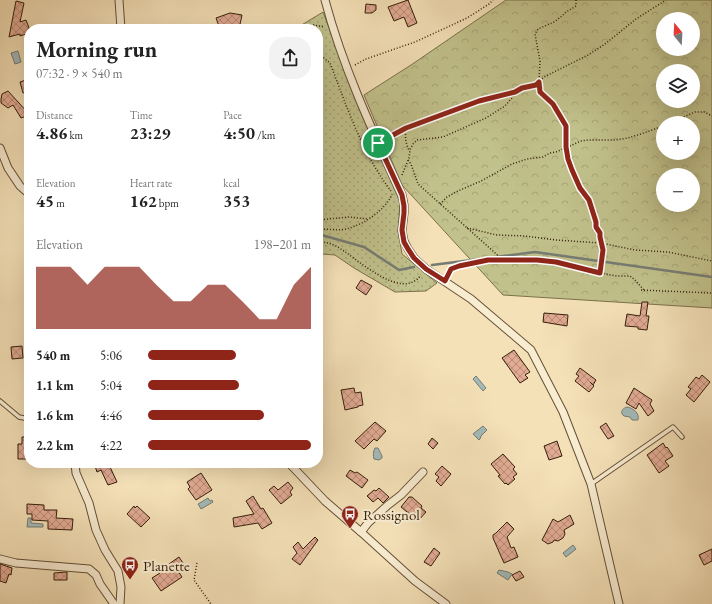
<!DOCTYPE html>
<html lang="en">
<head>
<meta charset="utf-8">
<style>
	body { margin:0; font-family:"EB Garamond",serif; background:#f2f2f2; color:#222; height:100vh; display:flex; flex-direction:column; font-size:15px; white-space:nowrap }
	* { box-sizing:border-box; margin:0 }
	p { font-size:13px; color:#767676 }
	.icon { flex:none; width:22px; height:22px; fill:none; stroke:currentColor; stroke-width:2; stroke-linecap:round; stroke-linejoin:round }
	.map { position:relative; flex:1; overflow:hidden }
	.details { position:absolute; left:24px; top:24px; width:299px; height:444px; display:flex; flex-direction:column; background:#fff; border-radius:16px; box-shadow:0 4px 16px #0002 }
	.details>* { flex:none }
	.needle { width:26px; rotate:342deg }
	.buttons { position:absolute; left:656px; top:12px; display:grid; gap:8px }
	.buttons a { display:grid; place-items:center; width:44px; height:44px; border-radius:50%; background:#fff; box-shadow:0 4px 16px #0002; font-size:20px }
	.pin { position:absolute; display:grid; place-items:center; width:34px; height:34px; color:#fff; margin:-17px; border:2px solid #fff; border-radius:50%; box-shadow:0 1px 4px #0007 }
	.round { display:grid; place-items:center; flex:none; width:42px; height:42px; border-radius:16px; background:#f2f2f2 }
	.head { display:flex; align-items:center; justify-content:space-between; height:68px; padding:0 12px }
	h1 { font-size:22px; font-weight:700; line-height:30px }
	.figures { display:grid; grid-template-columns:repeat(3,1fr); gap:6px; height:68px; padding:4px 12px }
	.figures div { display:grid; align-content:center }
	.figures b { font-size:17px; font-weight:700 }
	.figures small { font-size:11px; font-weight:400 }
	.figures p { font-size:11px }
	.chart { height:112px; padding:8px 12px }
	.chart p { display:flex; justify-content:space-between }
	.chart svg { width:100%; height:72px; margin-top:4px; fill:#8f2418; opacity:.7 }
	ul { padding:0 12px; list-style:none; font-size:13px }
	li { display:grid; grid-template-columns:64px 48px 1fr; align-items:center; height:30px }
	li i { height:10px; border-radius:5px; background:#8f2418 }
	.map>svg:first-child { display:block }
	.grass { fill:url(#grass-dots); stroke:#7b704a }
	.forest { fill:url(#forest-crowns); stroke:#7b704a; fill-rule:evenodd }
	.water { fill:#a2bbba; stroke:#767c74 }
	.lines { fill:none; stroke-linecap:round; stroke-linejoin:round }
	.stream { stroke:#767c74; stroke-width:2.5 }
	.building { fill:url(#building-cross-hatch); stroke:#351e0a }
	.service-casing { stroke:#654f36; stroke-width:5.5 }
	.minor-casing { stroke:#654f36; stroke-width:9 }
	.path { stroke:#351e0a; stroke-width:1.5; stroke-dasharray:1 2; stroke-linecap:butt }
	.service { stroke:#f8ecd1; stroke-width:3.5 }
	.minor { stroke:#f8ecd1; stroke-width:7 }
	.route-casing { stroke:#fff; stroke-width:8 }
	.route { stroke:#8f2418; stroke-width:5 }
	.labels { text-anchor:middle; dominant-baseline:central; stroke-width:4; stroke-linejoin:round; paint-order:stroke }
	.poi-label { font-size:15px; fill:#351e0a; stroke:#f8ecd1; text-anchor:start }
</style>
</head>
<body>
<div class="map">
<svg width="712" height="604" viewBox="0 0 712 604">
	<defs>
		<pattern id="grass-dots" width="8" height="8" patternUnits="userSpaceOnUse"><rect width="8" height="8" fill="#c1c18b"/><path d="M2 2h.1M6 6h.1" fill="none" stroke="#a6a577" stroke-width="1.8" stroke-linecap="round"/></pattern>
		<pattern id="forest-crowns" width="20" height="18" patternUnits="userSpaceOnUse"><rect width="20" height="18" fill="#c1c18b"/><path d="M2 6a3 3 0 1 1 6 0M12 15a3 3 0 1 1 6 0" fill="none" stroke="#a6a577"/></pattern>
		<pattern id="building-cross-hatch" width="8" height="8" patternUnits="userSpaceOnUse"><rect width="8" height="8" fill="#e2ab94"/><path d="M0 0l8 8M0 8l8-8" fill="none" stroke="#b88b77"/></pattern>
	</defs>
	<rect width="100%" height="100%" fill="#f5e1b8"/>
	<filter id="stains"><feTurbulence type="fractalNoise" baseFrequency=".005" numOctaves="4"/><feColorMatrix values="0 0 0 0 .2 0 0 0 0 .09 0 0 0 0 .02 0 0 0 .5 -.17"/></filter>
	<radialGradient id="worn" r=".72"><stop offset=".6" stop-color="#630" stop-opacity="0"/><stop offset="1" stop-color="#630" stop-opacity=".3"/></radialGradient>
	<path class="grass" d="M323,12L374,144L400,202L398,230L402,254L437,283L426,291L395,292L354,268L335,255L322,254L318,256V29H295Z"/>
	<path class="forest" d="M506,0H712V308L503,295L402,185L364,95L411,65ZM663,19H693V49H663ZM663,71H693V101H663ZM663,123H693V153H663ZM663,175H693V205H663Z"/>
	<g class="water">
		<path d="M18,51L21,62L15,64L11,53Z"/>
		<path d="M476,376L486,388L483,391L473,379Z"/>
		<path d="M627,407C633,408 640,413 638,420H632L630,417L624,416L622,414C621,411 623,408 627,407Z"/>
		<path d="M483,426L487,430L481,436L480,439L479,440L473,434Z"/>
		<path d="M375,448H378L382,456V458L379,460L374,459C373,456 373,451 375,448Z"/>
		<path d="M208,498L210,501L212,500L213,502L201,509L198,504Z"/>
		<path d="M28,518H31V523L43,524V527H27Z"/>
		<path d="M573,545L576,549L566,557L563,553Z"/>
		<path d="M499,570L508,572L512,574L508,580L497,573Z"/>
	</g>
	<g class="lines">
		<g class="stream">
			<path d="M318,234L364,247L399,270L414,267"/>
			<path d="M432,265L535,252L712,277"/>
		</g>
	</g>
	<g class="building">
		<path d="M408,0L417,23L408,27L404,17L394,21L388,7Z"/>
		<path d="M16,1L24,3L20,22L26,20L29,28V33L20,36V34L9,37Z"/>
		<path d="M366,4L376,5V10L372,13H365Z"/>
		<path d="M230,13L242,15L239,29L229,27V29H220L216,18Z"/>
		<path d="M29,79V91L23,93L20,82Z"/>
		<path d="M8,91L29,114V115L21,118L13,105L8,108L1,103V99L2,94Z"/>
		<path d="M361,280L372,286L366,295L356,288Z"/>
		<path d="M642,302H648L646,316H649L647,330L638,329V327L625,326L627,314L640,316Z"/>
		<path d="M544,313L568,315L567,326L543,322Z"/>
		<path d="M22,346L23,358L12,359L11,347Z"/>
		<path d="M514,350L530,372L525,375L528,378L520,383L502,358Z"/>
		<path d="M580,368L596,380L593,385L590,382L594,386L589,392L575,381L579,376L576,374Z"/>
		<path d="M702,375L710,382L694,402L686,395L691,389L688,387L696,377L699,379Z"/>
		<path d="M354,388L355,393L361,392L363,405L358,406V407L345,410L341,390Z"/>
		<path d="M634,388L652,400L650,404L654,411L648,416L639,403L636,409L626,403Z"/>
		<path d="M375,422L386,431L377,441L374,439L364,449L355,441Z"/>
		<path d="M606,423L614,436L608,439L600,427Z"/>
		<path d="M22,437H29V459H18V444H22Z"/>
		<path d="M432,438L438,443L433,449L428,444Z"/>
		<path d="M557,441L562,456L549,460L544,446Z"/>
		<path d="M663,443L666,448L667,447L673,456L665,461L669,466L659,473L647,455Z"/>
		<path d="M503,454L515,467L513,469L517,474L513,477L515,479L508,485L506,483L505,484L498,476L500,475L491,464Z"/>
		<path d="M94,463H118L110,467L117,482L108,485L101,470L97,472Z"/>
		<path d="M442,466L451,474L441,486L436,481L439,477L435,474Z"/>
		<path d="M350,470L355,473L357,472L368,480L362,488L346,476Z"/>
		<path d="M201,473L212,490L196,500L188,489L190,487L187,482Z"/>
		<path d="M288,482L293,488L290,492L292,495L281,504L269,490L274,486L278,490Z"/>
		<path d="M379,488L389,497L383,503L378,498L373,502L367,496L374,490L376,491Z"/>
		<path d="M253,496L261,509L263,508L272,523L262,529L258,523L234,527L233,518L254,514L246,501Z"/>
		<path d="M409,497H412L422,506L421,508L426,512L418,521L401,507Z"/>
		<path d="M27,504L44,505V510H57L56,518L73,519L72,530L48,529V521L32,520V514H27Z"/>
		<path d="M134,506L135,508L137,506L150,518L141,527L127,514Z"/>
		<path d="M570,515L574,524L564,530L565,534L563,538L558,541L554,540L553,542L548,544L542,540L553,519L558,522Z"/>
		<path d="M507,522L514,529L507,537L511,548L514,547L518,557L504,563L493,538V535L496,533Z"/>
		<path d="M315,537L318,540L300,565L292,559L297,553L293,547L298,542L303,549Z"/>
		<path d="M434,548L440,553L431,566L424,562Z"/>
		<path d="M712,549V561L704,565L699,555Z"/>
		<path d="M179,557L185,566L178,571L182,577L161,591L152,578L160,573L159,572L170,565L169,564Z"/>
		<path d="M0,564L12,568L11,575L9,574L6,583L0,581Z"/>
		<path d="M520,571L524,577L516,581L512,575Z"/>
		<path d="M67,572V580H54V573Z"/>
	</g>
	<g class="lines">
		<g class="service-casing">
			<g id="service">
				<path d="M0,401L19,417L29,419"/>
				<path d="M591,484L673,427L682,437"/>
			</g>
		</g>
		<g class="minor-casing">
			<g id="minor">
				<path d="M119,0L121,29"/>
				<path d="M325,0C343,68 373,132 402,195L404,205V213L402,231L404,241L408,249L414,258L426,269L471,299L531,350L563,412L591,484L619,604"/>
				<path d="M0,148L8,168L20,186L29,194"/>
				<path d="M75,463L76,473L89,503L96,530L105,550L118,571L121,587L120,604"/>
				<path d="M289,463L325,501L361,532L415,581L446,604"/>
				<path d="M361,532L368,523L388,505L401,495L423,472"/>
				<path d="M0,559L16,563L89,569L96,575L100,584L114,604"/>
			</g>
		</g>
		<g class="path">
			<path d="M576,0V6L566,12L562,16L554,22L538,29L535,34L540,61L539,82L540,92L553,104L566,126V147L568,159L572,170L580,188L589,200L596,221L597,227L600,233V237L603,250L599,273"/>
			<path d="M305,29L314,25L324,27"/>
			<path d="M318,55L324,58L330,63C347,107 362,153 391,191"/>
			<path d="M355,65L366,59L415,42L467,18L489,4L493,0"/>
			<path d="M670,123L695,112H704L712,116"/>
			<path d="M406,128C405,136 405,144 410,151"/>
			<path d="M385,139L406,128L449,113L479,101L515,92"/>
			<path d="M408,160L411,164L418,184L503,260"/>
			<path d="M402,175L409,158L410,150L413,144L417,140L443,137L486,118L505,106L513,97L515,92L522,88L536,85L544,77L588,55L605,44L636,19L666,0"/>
			<path d="M440,204L447,197L458,191L481,181L512,164L527,159L543,157L550,153L556,152L581,141L588,140H615L628,138L644,133L663,126"/>
			<path d="M318,220L349,217L368,219"/>
			<path d="M467,228L497,235L525,236L556,240L601,243L635,250L668,252L712,261"/>
			<path d="M318,230C327,228 337,231 346,229C363,225 386,210 392,194"/>
			<path d="M318,242C325,242 330,243 336,246C355,256 401,303 421,275"/>
			<path d="M448,275L451,269L459,266L489,260H537L556,262L599,273L617,276H630L635,280L644,290"/>
			<path d="M641,290L712,293"/>
			<path d="M197,563L194,580L211,604"/>
		</g>
		<use href="#service" class="service"/>
		<use href="#minor" class="minor"/>
	</g>
	<g class="lines">
		<g class="route-casing">
			<path id="route" d="M539,82L540,92L553,104L566,126V147L568,159L572,170L580,188L589,200L596,222V227L600,233V237L603,250L600,273L556,262L537,260H488L459,266L451,269L445,281L426,269L414,258L408,249L404,242L402,230L404,213V206L402,195L378,143L406,128L479,101L515,92L522,88L536,85Z"/>
		</g>
		<use href="#route" class="route"/>
	</g>
	<defs>
		<g id="bus-pin" transform="scale(0.9)"><path d="M0 17L-7.5 6A9.5 9.5 0 1 1 7.5 6Z" fill="#8f2418" stroke="#f8ecd1"/><path d="M-5-6H5V4H4V6H2V4H-2V6H-4V4H-5ZM-3.5-4V0h7V-4ZM-3.5 1.2v1.5H-2V1.2ZM2 1.2v1.5H3.5V1.2Z" fill="#fff"/></g>
	</defs>
	<g fill-rule="evenodd">
		<use href="#bus-pin" x="350" y="514"/>
		<use href="#bus-pin" x="130" y="565"/>
	</g>
	<g class="labels">
		<g class="poi-label">
			<text x="363" y="514">Rossignol</text>
			<text x="143" y="565">Planette</text>
		</g>
	</g>
	<rect width="100%" height="100%" filter="url(#stains)"/>
	<rect width="100%" height="100%" fill="url(#worn)"/>
</svg>
<div class="buttons">
<a><svg class="needle" viewBox="-14 -14 28 28"><path d="M0-13l5 13h-10z" fill="#e53935"/><path d="M0 13l5-13h-10z" fill="#767676"/></svg></a>
<a><svg class="icon" aria-label="layers" viewBox="0 0 24 24"><path d="M12 4l9 5-9 5-9-5zM3 14l9 5 9-5"/></svg></a>
<a>+</a>
<a>−</a>
</div>
<div class="pin" style="left:378px;top:143px;background:#1e9e55"><svg class="icon" aria-label="arrive" viewBox="0 0 24 24"><path d="M6 21V4h12l-3 4 3 4H6"/></svg></div>
<section class="details">
<div class="head"><div><h1>Morning run</h1><p>07:32 · 9 × 540 m</p></div><a class="round"><svg class="icon" aria-label="share" viewBox="0 0 24 24"><path d="M12 15V3M7 8l5-5 5 5M5 13v7h14v-7"/></svg></a></div>
<div class="figures">
<div><p>Distance</p><b>4.86<small> km</small></b></div>
<div><p>Time</p><b>23:29</b></div>
<div><p>Pace</p><b>4:50<small> /km</small></b></div>
</div>
<div class="figures">
<div><p>Elevation</p><b>45<small> m</small></b></div>
<div><p>Heart rate</p><b>162<small> bpm</small></b></div>
<div><p>kcal</p><b>353</b></div>
</div>
<div class="chart"><p><span>Elevation</span>198–201 m</p>
<svg viewBox="0 0 160 44" preserveAspectRatio="none"><path d="M0 44V6L10 6L20 6L30 17L40 6L50 6L60 6L70 17L80 27L90 27L100 17L110 17L120 27L130 38L140 38L150 17L160 6V44z"/></svg>
</div>
<ul>
<li><b>540 m</b>5:06<i style="width:54%"></i></li>
<li><b>1.1 km</b>5:04<i style="width:56%"></i></li>
<li><b>1.6 km</b>4:46<i style="width:71%"></i></li>
<li><b>2.2 km</b>4:22<i style="width:100%"></i></li>
</ul>
</section>
</div>
</body>
</html>
